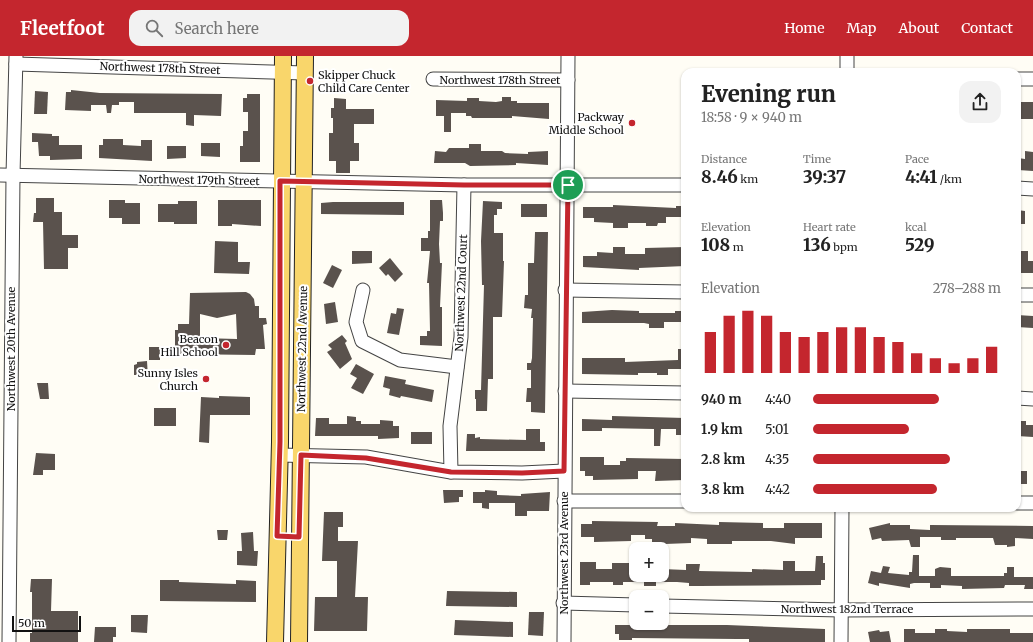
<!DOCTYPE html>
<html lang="en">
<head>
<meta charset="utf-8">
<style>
	body { margin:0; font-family:Merriweather,serif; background:#f2f2f2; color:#222; height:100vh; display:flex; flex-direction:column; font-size:15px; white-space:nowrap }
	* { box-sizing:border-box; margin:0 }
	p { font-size:13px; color:#767676 }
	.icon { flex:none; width:22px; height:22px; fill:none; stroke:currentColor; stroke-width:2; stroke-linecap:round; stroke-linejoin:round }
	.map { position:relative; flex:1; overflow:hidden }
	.sheet { position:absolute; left:681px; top:12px; width:340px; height:444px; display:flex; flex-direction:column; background:#fff; border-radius:12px; box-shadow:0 1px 3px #0004 }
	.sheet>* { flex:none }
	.controls { position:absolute; left:629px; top:486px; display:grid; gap:8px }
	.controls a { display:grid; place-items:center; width:40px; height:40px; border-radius:8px; background:#fff; box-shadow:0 1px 3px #0004; font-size:20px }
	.scale { position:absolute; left:12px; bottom:10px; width:69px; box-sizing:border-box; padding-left:4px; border:2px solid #111; border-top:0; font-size:11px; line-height:14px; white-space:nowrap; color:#111; -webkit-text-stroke:3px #fff; paint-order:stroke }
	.pin { position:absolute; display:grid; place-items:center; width:34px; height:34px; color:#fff; margin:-17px; border:2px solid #fff; border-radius:50%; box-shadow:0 1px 4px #0007 }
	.round { display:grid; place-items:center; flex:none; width:42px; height:42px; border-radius:12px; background:#f2f2f2 }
	.head { display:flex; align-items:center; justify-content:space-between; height:68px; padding:0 20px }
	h1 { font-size:22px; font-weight:800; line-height:30px }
	.metrics { display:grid; grid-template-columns:repeat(3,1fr); gap:6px; height:68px; padding:4px 20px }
	.metrics div { display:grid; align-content:center }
	.metrics b { font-size:17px; font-weight:800 }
	.metrics small { font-size:11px; font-weight:400 }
	.metrics p { font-size:11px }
	.chart { height:112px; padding:8px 20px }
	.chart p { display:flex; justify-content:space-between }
	.chart svg { width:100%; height:72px; margin-top:4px; stroke:#c4262e; stroke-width:6 }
	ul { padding:0 20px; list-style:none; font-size:13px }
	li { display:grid; grid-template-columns:64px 48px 1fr; align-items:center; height:30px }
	li i { height:10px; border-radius:5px; background:#c4262e }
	header { display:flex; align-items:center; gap:24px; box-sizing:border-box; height:56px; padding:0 20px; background:#c4262e; color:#fff }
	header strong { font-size:19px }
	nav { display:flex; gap:22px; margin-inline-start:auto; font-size:14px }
	.search { width:280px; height:36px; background:#f2f2f2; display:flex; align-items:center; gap:10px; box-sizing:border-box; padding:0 14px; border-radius:12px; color:#767676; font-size:15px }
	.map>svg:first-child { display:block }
	.building { fill:#5a524d; fill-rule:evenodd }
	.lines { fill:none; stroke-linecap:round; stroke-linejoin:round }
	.minor-casing { stroke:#444; stroke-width:15 }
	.major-casing { stroke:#222; stroke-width:18 }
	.minor { stroke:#fff; stroke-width:13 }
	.major { stroke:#f9d66b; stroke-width:16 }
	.route-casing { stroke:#fff; stroke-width:8 }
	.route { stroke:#c4262e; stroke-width:5 }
	.poi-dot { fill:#c4262e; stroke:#fff; stroke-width:1.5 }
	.labels { text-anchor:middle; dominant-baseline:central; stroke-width:4; stroke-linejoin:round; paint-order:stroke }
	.street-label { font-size:11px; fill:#111; stroke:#fff }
	.poi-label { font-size:11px; fill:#111; stroke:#fff; text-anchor:end }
</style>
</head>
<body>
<header>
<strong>Fleetfoot</strong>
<div class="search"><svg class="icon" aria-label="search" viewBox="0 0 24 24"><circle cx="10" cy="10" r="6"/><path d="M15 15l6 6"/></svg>Search here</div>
<nav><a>Home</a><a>Map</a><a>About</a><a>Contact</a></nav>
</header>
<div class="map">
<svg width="1033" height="586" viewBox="0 0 1033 586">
	<rect width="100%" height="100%" fill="#fffdf5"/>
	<g class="building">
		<path d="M71,34L100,37L222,38L221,60L194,59V70L186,69V57H134V46H119V49H112L111,57H107L106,49H91V55L65,54L66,36H71Z"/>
		<path d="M35,35L48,36L47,58H34Z"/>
		<path d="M247,38H260V106H240V90H243V75H248V56H243V42H247Z"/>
		<path d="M502,41H511V45H517V47H549V63L512,60V62H472L471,60H466V57H451V76H444V60H436V44L467,45V42H479V45L496,46L502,45Z"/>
		<path d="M334,42L346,43V53H374V68H354V87H359V105H350V117H336V105H329V77H333V62H331V52H334Z"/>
		<rect x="1018" y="46" width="15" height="17"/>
		<path d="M32,77L52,78V80H59V89H82V103L50,104V100H39L38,86H32Z"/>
		<path d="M103,83H123V89L141,90V84H152V105L99,102V89H103Z"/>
		<path d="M201,87H220V101L201,100Z"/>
		<path d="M469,88H481V95H502L505,97L528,98V96L548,95V109L516,107V109L470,110L465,107H434L435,95L446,96L449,92H469Z"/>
		<path d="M167,90H186V102L167,103Z"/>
		<path d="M1025,95L1033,96V115L1018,114V102L1025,103Z"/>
		<path d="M36,142H54V156H62V179H78V192H68V213H44L43,166H33L34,157H36Z"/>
		<path d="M109,144H125V147H140V168H122V162H109Z"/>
		<path d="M218,144H261V170L232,168V170H218Z"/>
		<path d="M430,144H442L443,157V165H440L439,188L440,207H442L440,251H442V290L420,289V280H427V275H430L429,227H427L430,195H421V182H428V175H430Z"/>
		<path d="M178,145H197V168H174V166H158V148H178Z"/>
		<path d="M483,145L502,146V153H497V159H494V177H503V205H504L502,261H493V323H488L487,355H476V343H475V334H481L484,229H482L481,185Z"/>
		<path d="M333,146H404V159L321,158V147Z"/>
		<rect x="521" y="148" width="26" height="13"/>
		<path d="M613,149L676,152V150H685V161H666V167H658L657,170H646V167H628V172H613V167L594,166V162H583V151H613Z"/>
		<path d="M1017,154L1025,155V168H1017Z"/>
		<path d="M535,176H548L545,357L531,356V346H526L527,332H531V314H527V307H531L532,302L533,262H531L532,253L524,252L525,239H528V207H534Z"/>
		<path d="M215,185L238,186V206H250L249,218L214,217Z"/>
		<path d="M613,191H625V198H645V192L685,191V210L639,212V214L583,211V200H597V196L613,197Z"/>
		<path d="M352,195H372V207L352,208Z"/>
		<path d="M1017,195H1028V205H1033V217H1017Z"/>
		<path d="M390,202L403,218L395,226L388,218L386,220L379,212Z"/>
		<path d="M332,209L342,214L333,232L323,227Z"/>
		<path d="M246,236L250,238L254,243L255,250H259V262H266L267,268L263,269L265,293H256L255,299L177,298V294H175V274H178V268H189L190,237ZM200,258L217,262L236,258L237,283L200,282Z"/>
		<path d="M335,246L338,266L326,268L324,248Z"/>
		<path d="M397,252L404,253L399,279L387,277L391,257L396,258Z"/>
		<path d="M612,254L639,255V257H675V255H685V266H664V272H649V268L644,267H582V256Z"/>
		<path d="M1017,259L1033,260V272L1017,271Z"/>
		<path d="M342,279L347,285L345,287L352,303L340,313L327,296L332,293L328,289Z"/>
		<rect x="149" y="291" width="11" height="13"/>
		<path d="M678,293H685V313H668V319H657V317H638V319L582,318V302H625V306L678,304Z"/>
		<path d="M147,305L148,322H137V319H134V309L137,308V306Z"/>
		<path d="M356,308L374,318L363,338L351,332L357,322L350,318Z"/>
		<path d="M385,320L406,324L405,328L434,334L432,346L401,340L400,342L389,339L390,333L383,331Z"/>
		<path d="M37,327H48L49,343H40Z"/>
		<path d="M219,340L250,341V359H210L209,387L199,386L201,341L219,342Z"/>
		<rect x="154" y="352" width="22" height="18"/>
		<path d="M347,360L356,361V365H361V368H380V364L393,365V370H399V382L378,383V380H315L316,362H329V368H347Z"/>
		<path d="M612,360L685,362V379H676V373H661L660,390H654V373L602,372V375H582V363L612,364Z"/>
		<path d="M1017,365H1026V369H1033V381L1017,380Z"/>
		<path d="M526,373H540V386H545V395H466L467,378H475V382L480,381V383L526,384Z"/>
		<rect x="411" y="376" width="21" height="12"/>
		<path d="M36,397L55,398V414H43V419H33Z"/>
		<path d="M580,401H604V409H620V405H626V402L685,403V424L655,425L656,415H638V423L593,424V420H585V415H580Z"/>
		<rect x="1017" y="415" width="10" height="13"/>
		<path d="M443,434H463V441H459V446L444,447Z"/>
		<path d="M485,434L497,435V439L521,440V438L550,436L549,455H527V460H515V447H489V453L482,452V447H473V436H485Z"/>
		<path d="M324,456H343V471H338V485H358L355,541H368L367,575H314L315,541H337V505H322Z"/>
		<path d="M592,465L658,466L657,470H675V467L719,469V466L763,467V472H784V467H822V482H795V488L771,485H732V488H707V483L691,482V487L665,488H652V483H645V479H631V485L594,486V481H581V468H592Z"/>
		<path d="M890,467V469H910V473L930,474V469L1033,470V483L1015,482V490L1007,491V489H995L993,482H956V484H941V481H920V491H911L909,484L882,485L881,482L872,484L869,472Z"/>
		<path d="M217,474H228L227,484H218Z"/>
		<path d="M253,476L254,495H258L257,510L237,509V495H242L241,477Z"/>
		<path d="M913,499H919V520H935V513L940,511L951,512V520H1004V517H1007V511H1014V521H1033V533H1024L1025,529H1005L1004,532L962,533V530L941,529V532H930V527H914L910,528V532L879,527V530L868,527L871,515L881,517L883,510L890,511L888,517L909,519V516H912Z"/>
		<path d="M816,500H823V507H825V524H821V529L699,530H689V527L677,526H656V530H644V526H623V529H613V526H590V529H580V506H596V513H612V507H636V519H662V513L686,514V508H700L699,515L752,516V513L783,514V505H795V515H815Z"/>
		<path d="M31,523H52L51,555H78V586H30V577H32V536H30Z"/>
		<path d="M160,524H179V526L236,528V524L256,525V546L160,545Z"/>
		<path d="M447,535L517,536V551L446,550Z"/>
		<path d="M529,556H544L543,580L528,579Z"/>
		<path d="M131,559H148L147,577L131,576Z"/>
		<path d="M455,564L513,566V581L454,579Z"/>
		<path d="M615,569H727L825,573V586H749V583H737L632,582V584H619V578H615Z"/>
		<path d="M95,571H116V581H113V586H94Z"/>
		<path d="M904,573H915V577H935V573H947V575L967,576V573H1010V577H1033V586H904Z"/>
		<path d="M879,574L880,576L889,575L891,586H870L868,576Z"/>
	</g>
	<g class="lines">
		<g class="minor-casing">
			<g id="minor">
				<path d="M16,8L305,17"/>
				<path d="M847,16V0"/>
				<path d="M433,23L568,24"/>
				<path d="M1017,23H1033"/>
				<path d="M0,119L464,129H685"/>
				<path d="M1017,132L1033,133"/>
				<path d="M363,234L356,266L362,285L400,304L457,311"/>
				<path d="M565,234L685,236"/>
				<path d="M1017,239H1033"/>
				<path d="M565,335L685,337"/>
				<path d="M1017,342L1033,343"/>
				<path d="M279,399L366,401L451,416L522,417L564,415"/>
				<path d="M451,416L450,370L461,281L464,129"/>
				<path d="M564,445H685"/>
				<path d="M1017,447H1033"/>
				<path d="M563,547L636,549"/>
				<path d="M662,550L841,554L1033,553"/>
				<path d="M9,586L13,119L16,0"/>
				<path d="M564,586L568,0"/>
				<path d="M841,586L842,452"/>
			</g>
		</g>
		<g class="major-casing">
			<g id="major">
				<path d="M275,586L280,386L283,0"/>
				<path d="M299,586L305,0"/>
			</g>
		</g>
		<use href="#minor" class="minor"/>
		<use href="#major" class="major"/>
	</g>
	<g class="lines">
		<g class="route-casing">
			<path id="route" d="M280,125L464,129H568L564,415L522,417L451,416L366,402L301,399L299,481L277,480L280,386Z"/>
		</g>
		<use href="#route" class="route"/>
	</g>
	<g class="poi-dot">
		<circle cx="310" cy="25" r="4"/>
		<circle cx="632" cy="67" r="4"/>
		<circle cx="226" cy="289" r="4"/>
		<circle cx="206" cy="323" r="4"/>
	</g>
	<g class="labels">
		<g class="street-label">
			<text transform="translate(160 12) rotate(2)">Northwest 178th Street</text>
			<text x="500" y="24">Northwest 178th Street</text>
			<text transform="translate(199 124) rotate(1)">Northwest 179th Street</text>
			<text transform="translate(461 237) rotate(-88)">Northwest 22nd Court</text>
			<text transform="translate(11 293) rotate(-90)">Northwest 20th Avenue</text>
			<text transform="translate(302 293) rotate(-89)">Northwest 22nd Avenue</text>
			<text transform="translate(564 497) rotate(-90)">Northwest 23rd Avenue</text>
			<text x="847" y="553">Northwest 182nd Terrace</text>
		</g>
		<g class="poi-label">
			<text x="318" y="19" text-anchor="start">Skipper Chuck<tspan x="318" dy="13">Child Care Center</tspan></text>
			<text x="624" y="61">Packway<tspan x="624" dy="13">Middle School</tspan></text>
			<text x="218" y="283">Beacon<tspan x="218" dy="13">Hill School</tspan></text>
			<text x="198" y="317">Sunny Isles<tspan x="198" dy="13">Church</tspan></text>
		</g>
	</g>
</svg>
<div class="controls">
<a>+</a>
<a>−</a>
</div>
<div class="scale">50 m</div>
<div class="pin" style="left:568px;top:129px;background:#1e9e55"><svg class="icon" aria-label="arrive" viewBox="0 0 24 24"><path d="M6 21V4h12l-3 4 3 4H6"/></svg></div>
<section class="sheet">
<div class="head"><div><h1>Evening run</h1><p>18:58 · 9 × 940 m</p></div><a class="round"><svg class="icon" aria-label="share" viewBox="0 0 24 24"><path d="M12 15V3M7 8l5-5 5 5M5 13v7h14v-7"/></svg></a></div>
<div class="metrics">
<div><p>Distance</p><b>8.46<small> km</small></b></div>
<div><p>Time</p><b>39:37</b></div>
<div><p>Pace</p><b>4:41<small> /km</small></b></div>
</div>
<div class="metrics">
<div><p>Elevation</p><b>108<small> m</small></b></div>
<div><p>Heart rate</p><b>136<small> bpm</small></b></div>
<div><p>kcal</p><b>529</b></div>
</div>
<div class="chart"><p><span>Elevation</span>278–288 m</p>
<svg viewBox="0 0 160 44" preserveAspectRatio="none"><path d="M5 44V19M15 44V9M25 44V6M35 44V9M45 44V19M55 44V22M65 44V19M75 44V16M85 44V16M95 44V22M105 44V25M115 44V32M125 44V35M135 44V38M145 44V35M155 44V28"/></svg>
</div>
<ul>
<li><b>940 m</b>4:40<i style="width:67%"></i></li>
<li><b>1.9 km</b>5:01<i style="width:51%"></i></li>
<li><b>2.8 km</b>4:35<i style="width:73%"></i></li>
<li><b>3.8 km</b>4:42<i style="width:66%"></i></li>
</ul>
</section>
</div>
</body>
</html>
